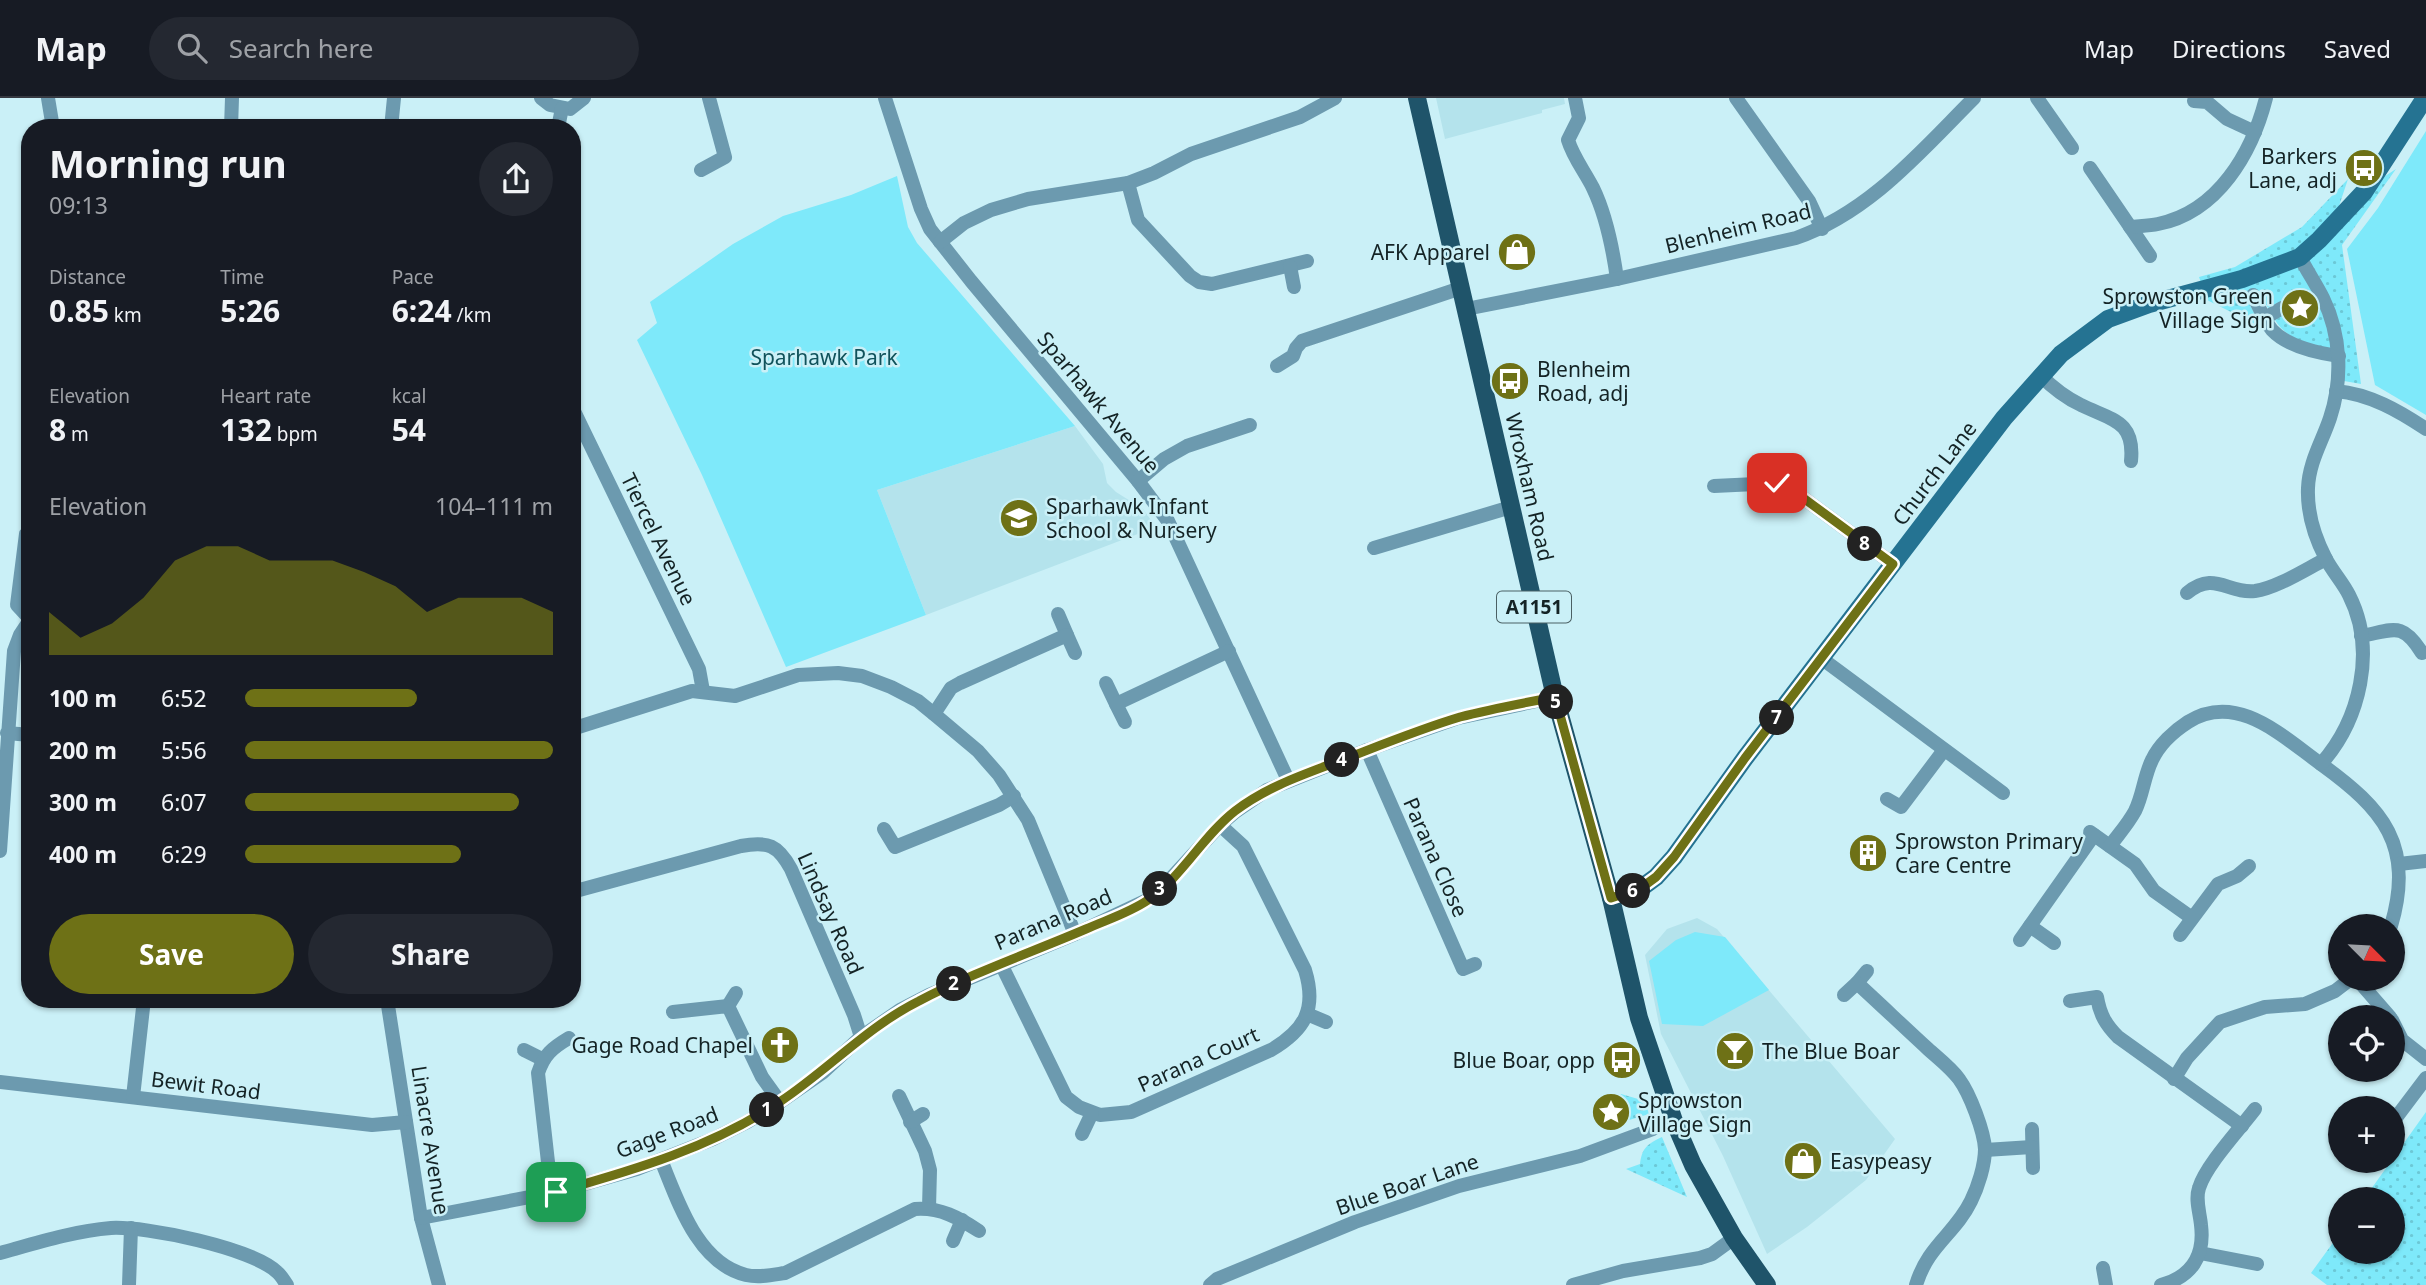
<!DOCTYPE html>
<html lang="en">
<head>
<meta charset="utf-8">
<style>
	body { margin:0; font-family:"Noto Sans",sans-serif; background:#242831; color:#f1f3f6; height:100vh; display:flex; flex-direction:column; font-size:26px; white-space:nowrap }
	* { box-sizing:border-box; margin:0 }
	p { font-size:23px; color:#9ea1a6 }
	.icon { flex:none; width:38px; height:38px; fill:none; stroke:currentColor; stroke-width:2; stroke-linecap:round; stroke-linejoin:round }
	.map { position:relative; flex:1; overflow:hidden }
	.drawer { position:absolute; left:21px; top:21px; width:560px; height:889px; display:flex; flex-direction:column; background:#171b24; border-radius:28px; box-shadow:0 2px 5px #0004 }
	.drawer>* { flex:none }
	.needle { width:46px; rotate:114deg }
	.tools { position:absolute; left:2328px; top:816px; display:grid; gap:14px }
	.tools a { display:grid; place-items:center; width:77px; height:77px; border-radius:50%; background:#171b24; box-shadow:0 2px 5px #0004; font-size:35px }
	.pin { position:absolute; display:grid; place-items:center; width:60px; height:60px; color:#fff; margin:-30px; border-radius:14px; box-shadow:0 4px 10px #0006 }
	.km { position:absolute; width:35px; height:35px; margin:-18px; border-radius:50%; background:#222; color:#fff; font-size:19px; line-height:35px; text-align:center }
	.round { display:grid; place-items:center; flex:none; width:74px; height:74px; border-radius:37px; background:#242831 }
	.headline { display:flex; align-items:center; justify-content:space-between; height:119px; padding:0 28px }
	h1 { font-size:38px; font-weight:700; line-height:52px }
	.metrics { display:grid; grid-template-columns:repeat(3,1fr); gap:10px; height:119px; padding:7px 28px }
	.metrics div { display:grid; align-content:center }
	.metrics b { font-size:30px; font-weight:700 }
	.metrics small { font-size:19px; font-weight:400 }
	.metrics p { font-size:19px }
	.chart { height:196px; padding:14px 28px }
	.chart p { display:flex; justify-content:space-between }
	.chart svg { width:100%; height:126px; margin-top:7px; fill:#6e7116; opacity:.7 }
	.primary-button { display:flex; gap:14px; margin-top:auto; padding:14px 28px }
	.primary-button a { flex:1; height:80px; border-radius:42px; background:#6e7116; color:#fff; font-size:28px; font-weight:700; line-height:80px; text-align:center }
	.primary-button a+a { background:#242831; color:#f1f3f6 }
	ul { padding:0 28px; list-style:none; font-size:23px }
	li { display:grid; grid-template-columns:112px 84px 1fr; align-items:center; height:52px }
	li i { height:18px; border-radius:9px; background:#6e7116 }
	header { display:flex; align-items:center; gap:42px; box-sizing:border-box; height:98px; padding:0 35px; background:#171b24; border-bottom:2px solid #363941 }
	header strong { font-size:33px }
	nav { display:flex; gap:38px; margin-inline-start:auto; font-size:24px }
	.search { width:490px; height:63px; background:#242831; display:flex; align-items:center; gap:18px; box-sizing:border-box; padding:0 24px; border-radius:38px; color:#9ea1a6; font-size:26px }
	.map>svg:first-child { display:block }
	.built { fill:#b4e3ec }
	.grass { fill:url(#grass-dots) }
	.green { fill:#7ee9fa }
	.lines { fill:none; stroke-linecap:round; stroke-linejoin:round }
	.street { stroke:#6c9aaf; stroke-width:14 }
	.secondary { stroke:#257392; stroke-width:18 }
	.primary { stroke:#1f546a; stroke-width:18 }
	.route-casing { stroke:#fff; stroke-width:14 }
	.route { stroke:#6e7116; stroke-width:9 }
	.labels { text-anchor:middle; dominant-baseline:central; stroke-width:5; stroke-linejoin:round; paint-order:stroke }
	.shield { fill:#caf0f7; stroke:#4b6064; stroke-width:2 }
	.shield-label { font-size:19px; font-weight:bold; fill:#142325 }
	.poi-label { font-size:21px; fill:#142325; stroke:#caf0f7; text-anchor:start }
	.street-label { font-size:21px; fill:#142325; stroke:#caf0f7 }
	.park-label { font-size:21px; fill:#10525b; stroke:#caf0f7 }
</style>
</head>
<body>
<header>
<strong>Map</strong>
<div class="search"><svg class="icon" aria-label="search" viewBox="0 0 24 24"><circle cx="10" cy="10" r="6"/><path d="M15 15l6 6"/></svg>Search here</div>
<nav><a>Map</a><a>Directions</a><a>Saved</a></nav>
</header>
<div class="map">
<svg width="2426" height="1187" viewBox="0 0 2426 1187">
	<defs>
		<pattern id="grass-dots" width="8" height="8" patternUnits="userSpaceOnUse" patternTransform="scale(1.75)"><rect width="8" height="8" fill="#7ee9fa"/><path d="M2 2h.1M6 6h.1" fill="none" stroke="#6cc8d6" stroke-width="1.8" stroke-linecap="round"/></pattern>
	</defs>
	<rect width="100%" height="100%" fill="#caf0f7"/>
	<g class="built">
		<path d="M1436,0H1564L1565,6L1542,12V15L1445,41Z"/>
		<path d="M1075,328L1103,366L1107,385L1116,394L1143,411L1156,429L926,517L877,392Z"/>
		<path d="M1697,820L1717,831L1895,1041L1866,1082L1807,1129L1767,1156L1723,1058L1661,936L1645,857L1667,831Z"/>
	</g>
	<g class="grass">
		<path d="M2396,71L2342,147L2361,286L2344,283V253C2320,249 2288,245 2275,222L2294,209L2289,199L2268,210L2259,193L2246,199L2261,229L2207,202L2199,179L2235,169L2302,129L2348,81L2339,108Z"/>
		<path d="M1621,996L1645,1003L1649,1016L1600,1031Z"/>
		<path d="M2426,1014V1187H2327L2311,1175L2340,1135V1153H2392V1101H2364Z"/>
		<path d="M1662,1039L1687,1099L1626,1071L1640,1066C1642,1050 1647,1046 1662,1039Z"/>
	</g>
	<g class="green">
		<path d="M2426,33V317L2375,287L2347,151L2378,110Z"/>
		<path d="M897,78L908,129L917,145L1075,328L877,392L926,517L786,569L702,377L637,242L657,225L650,204L733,146L783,118L851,97Z"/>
		<path d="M1695,834L1725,839L1769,892L1703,928L1662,926L1649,863L1676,842Z"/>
	</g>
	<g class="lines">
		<g class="street">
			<path d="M48,0L53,30"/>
			<path d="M541,0L550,7L570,11L584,0"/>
			<path d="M885,0L921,111L930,131L971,183L1138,383L1168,423L1288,682"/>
			<path d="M1575,0L1579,20L1568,42C1573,59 1585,74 1593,90C1606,117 1613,152 1617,181"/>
			<path d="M1736,0L1809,103L1822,131"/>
			<path d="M2037,0L2072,50"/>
			<path d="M2194,3L2207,4L2227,21L2255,34"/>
			<path d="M231,30L232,0"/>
			<path d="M391,30L394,0"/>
			<path d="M558,30L562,10"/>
			<path d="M2090,70L2150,158"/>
			<path d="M701,72L725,59L709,0"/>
			<path d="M1128,85L1138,122L1190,178L1199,184L1212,186L1307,163"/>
			<path d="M2130,129C2139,128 2149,128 2158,126C2218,114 2252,55 2266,0"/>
			<path d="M940,144L964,125L991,112L1028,101L1128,85L1154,75L1191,56L1300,19L1335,0"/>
			<path d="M1290,168L1294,189"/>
			<path d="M2253,197C2259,209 2264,222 2272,232C2288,249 2317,255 2339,258"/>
			<path d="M1466,211L1617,181L1796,140C1870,114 1920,54 1974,0"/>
			<path d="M2265,220L2282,210"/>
			<path d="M1277,268L1293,258L1296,250L1302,243L1461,190"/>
			<path d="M2040,277C2052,289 2066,300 2081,307C2111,322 2135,322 2131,363"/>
			<path d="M2336,293C2370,296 2399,313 2426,331"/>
			<path d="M572,309L699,571L703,593"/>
			<path d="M1138,383L1164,361L1187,348L1250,327"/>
			<path d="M1714,388L1777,385L1787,388L1893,466"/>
			<path d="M26,436L17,507L30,521"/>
			<path d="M1374,450L1511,409"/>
			<path d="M2187,495C2214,472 2228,496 2255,493C2277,490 2306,471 2326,461"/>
			<path d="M1058,516L1067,537"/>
			<path d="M2361,538C2394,532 2402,523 2422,555"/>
			<path d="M1821,560L2003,695"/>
			<path d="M1106,585L1116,606"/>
			<path d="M934,616L951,590L960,585L1067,537L1075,555"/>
			<path d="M1125,624L1116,606L1229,553"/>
			<path d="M572,631L692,593L735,598L798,577L838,575L862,578L891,589L918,603L934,616L978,653L999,677L1028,722L1075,836"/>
			<path d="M7,635L30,637"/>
			<path d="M1367,652L1463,871L1475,866"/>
			<path d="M2321,666C2383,711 2415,747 2391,828"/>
			<path d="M1887,701L1901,709L1944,652"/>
			<path d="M884,731L895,749L999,707L1014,698"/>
			<path d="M2090,734L2135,766L2154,793L2192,820"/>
			<path d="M2110,748C2118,737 2128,726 2135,713C2143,697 2144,678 2152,662C2159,647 2174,633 2188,624C2237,593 2283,639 2321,666C2360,622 2377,552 2349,497C2343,485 2333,474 2326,461C2315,440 2307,415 2308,390C2309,364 2322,344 2330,320C2343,281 2341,237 2323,200C2316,186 2307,173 2300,159"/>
			<path d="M0,753L14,553L20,537L30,522"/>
			<path d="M2399,766L2426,763"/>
			<path d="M572,794L741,748C768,743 778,747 791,771L854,917L861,939"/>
			<path d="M2030,828L2054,845"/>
			<path d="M2180,837L2218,786L2237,778L2249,768"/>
			<path d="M2020,842L2094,737"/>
			<path d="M1001,866L1066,999L1079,1009L1100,1017L1131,1014L1271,952C1305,932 1317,911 1305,872L1243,748L1220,727"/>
			<path d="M2356,880L2390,919"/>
			<path d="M1857,885L1867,873"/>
			<path d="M1844,897L1857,885C1881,907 1904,929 1928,951C1938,960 1951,970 1959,981C1970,996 1984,1033 1985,1051C1985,1067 1978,1089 1971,1103C1955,1136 1928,1147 1916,1187"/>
			<path d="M387,901L421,1120L439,1187"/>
			<path d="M2070,903L2097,899C2100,917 2106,927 2118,939L2242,1028"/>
			<path d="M728,908L736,895"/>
			<path d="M673,914L728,908L762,979L780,1004"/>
			<path d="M1307,916L1326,924"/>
			<path d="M2392,922L2402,942L2426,961"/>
			<path d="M524,952L542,961"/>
			<path d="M2174,981L2187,960L2220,924L2265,909L2305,906L2335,893L2352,880"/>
			<path d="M0,984L372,1027L406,1024"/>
			<path d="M899,998L925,1053L930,1072L929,1110"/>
			<path d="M133,999L144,901"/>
			<path d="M910,1024L923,1016"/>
			<path d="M2392,1025L2426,980"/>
			<path d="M2032,1031L2033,1070"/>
			<path d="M1082,1036L1092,1015"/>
			<path d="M1985,1052L2032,1049"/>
			<path d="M661,1062C678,1103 697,1165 746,1177C759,1180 772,1177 785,1175L915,1111C940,1109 959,1120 979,1133"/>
			<path d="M556,1094L549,1073L538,975C544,957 552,950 569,940"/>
			<path d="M421,1120L556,1094L637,1071L713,1041L747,1024L780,1004L822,975L861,939L900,912L929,897L1075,836L1147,802L1164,788L1220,727L1235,714L1267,692L1367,652L1458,620L1555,599"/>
			<path d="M953,1143L962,1122"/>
			<path d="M0,1155C36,1145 74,1133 111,1130C146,1128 252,1150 277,1174C281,1177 284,1183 287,1187"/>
			<path d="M2200,1155L2257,1166"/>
			<path d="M2103,1170L2106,1187"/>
			<path d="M129,1187L131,1130"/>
			<path d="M1210,1187L1217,1181L1355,1124L1459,1088L1580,1058L1653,1031"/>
			<path d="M1573,1187L1623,1173L1700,1160L1712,1156L1734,1140"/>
			<path d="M2161,1187C2191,1179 2205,1159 2201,1127C2200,1115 2195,1102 2199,1090C2206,1067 2240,1031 2255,1011"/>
		</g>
		<path class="secondary" d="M1611,800L1641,790L1656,779L1674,759L1745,660L2004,320L2061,256L2108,221L2149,206L2242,181L2300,159L2319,142L2364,94L2425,0"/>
		<path class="primary" d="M1417,0L1555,599L1611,800L1639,920L1674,1023L1693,1067L1734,1140L1767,1187"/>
	</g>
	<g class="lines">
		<g class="route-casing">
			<path id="route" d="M556,1094C634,1072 713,1049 781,1003C829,971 867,929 919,903C972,875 1030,855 1086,831C1106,822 1129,815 1148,802C1182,779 1202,739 1235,713C1268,688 1305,676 1342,662C1381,647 1420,631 1460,619C1491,611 1523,605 1555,599L1611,800L1641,790L1656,779L1674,759L1745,660L1893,466L1787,388L1777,385"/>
		</g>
		<use href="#route" class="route"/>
	</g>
	<defs>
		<g id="bus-disc" transform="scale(2.0125)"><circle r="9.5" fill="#6e7116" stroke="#caf0f7"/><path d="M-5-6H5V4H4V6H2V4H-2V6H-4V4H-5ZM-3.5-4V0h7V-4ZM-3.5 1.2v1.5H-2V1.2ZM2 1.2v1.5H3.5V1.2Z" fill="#fff"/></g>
		<g id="shop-disc" transform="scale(2.0125)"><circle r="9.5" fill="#6e7116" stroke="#caf0f7"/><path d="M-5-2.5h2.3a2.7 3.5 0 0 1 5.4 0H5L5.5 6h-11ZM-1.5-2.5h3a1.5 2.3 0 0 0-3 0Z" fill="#fff"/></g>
		<g id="sight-disc" transform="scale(2.0125)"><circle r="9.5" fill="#6e7116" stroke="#caf0f7"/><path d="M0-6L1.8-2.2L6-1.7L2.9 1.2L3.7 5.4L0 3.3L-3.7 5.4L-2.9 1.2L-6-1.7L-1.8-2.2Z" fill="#fff"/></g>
		<g id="school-disc" transform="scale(2.0125)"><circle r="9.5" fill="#6e7116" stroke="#caf0f7"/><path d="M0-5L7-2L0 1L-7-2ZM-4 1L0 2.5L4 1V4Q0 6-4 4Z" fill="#fff"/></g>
		<g id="building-disc" transform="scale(2.0125)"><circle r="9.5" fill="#6e7116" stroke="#caf0f7"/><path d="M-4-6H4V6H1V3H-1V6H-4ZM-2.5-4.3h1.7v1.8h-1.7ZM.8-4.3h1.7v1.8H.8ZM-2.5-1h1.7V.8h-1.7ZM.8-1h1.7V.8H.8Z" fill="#fff"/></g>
		<g id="church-disc" transform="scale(2.0125)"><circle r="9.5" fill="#6e7116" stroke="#caf0f7"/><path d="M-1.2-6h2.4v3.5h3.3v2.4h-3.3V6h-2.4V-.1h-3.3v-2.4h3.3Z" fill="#fff"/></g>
		<g id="bar-disc" transform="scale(2.0125)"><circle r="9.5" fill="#6e7116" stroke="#caf0f7"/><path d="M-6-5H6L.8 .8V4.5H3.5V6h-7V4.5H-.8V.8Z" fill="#fff"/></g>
	</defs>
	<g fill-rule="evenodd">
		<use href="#bus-disc" x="2364" y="70"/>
		<use href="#shop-disc" x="1517" y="154"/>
		<use href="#sight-disc" x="2300" y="210"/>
		<use href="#bus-disc" x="1510" y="283"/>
		<use href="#school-disc" x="1019" y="420"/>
		<use href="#building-disc" x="1868" y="755"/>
		<use href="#church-disc" x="780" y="947"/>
		<use href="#bar-disc" x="1735" y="953"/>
		<use href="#bus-disc" x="1622" y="962"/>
		<use href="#sight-disc" x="1611" y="1014"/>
		<use href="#shop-disc" x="1803" y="1063"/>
	</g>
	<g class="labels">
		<rect class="shield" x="1497" y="493.5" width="74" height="31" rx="5"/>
		<g class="shield-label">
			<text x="1534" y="509">A1151</text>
		</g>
		<g class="poi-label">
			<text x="2337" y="58" text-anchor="end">Barkers<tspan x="2337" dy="24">Lane, adj</tspan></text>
			<text x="1490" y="154" text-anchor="end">AFK Apparel</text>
			<text x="2273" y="198" text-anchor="end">Sprowston Green<tspan x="2273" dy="24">Village Sign</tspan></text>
			<text x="1537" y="271">Blenheim<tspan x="1537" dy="24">Road, adj</tspan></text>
			<text x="1046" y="408">Sparhawk Infant<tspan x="1046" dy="24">School &amp; Nursery</tspan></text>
			<text x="1895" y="743">Sprowston Primary<tspan x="1895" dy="24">Care Centre</tspan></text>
			<text x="753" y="947" text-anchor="end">Gage Road Chapel</text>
			<text x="1762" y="953">The Blue Boar</text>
			<text x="1595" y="962" text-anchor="end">Blue Boar, opp</text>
			<text x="1638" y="1002">Sprowston<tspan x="1638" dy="24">Village Sign</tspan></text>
			<text x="1830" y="1063">Easypeasy</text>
		</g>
		<g class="street-label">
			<text transform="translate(1738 130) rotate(-14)">Blenheim Road</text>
			<text transform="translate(1099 304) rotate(50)">Sparhawk Avenue</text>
			<text transform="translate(1934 375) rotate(-53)">Church Lane</text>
			<text transform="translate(1530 389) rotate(77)">Wroxham Road</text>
			<text transform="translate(659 441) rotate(64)">Tiercel Avenue</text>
			<text transform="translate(1436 759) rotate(66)">Parana Close</text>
			<text transform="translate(831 815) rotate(66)">Lindsay Road</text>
			<text transform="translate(1053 821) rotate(-23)">Parana Road</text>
			<text transform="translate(1198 961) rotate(-24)">Parana Court</text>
			<text transform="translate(206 987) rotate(7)">Bewit Road</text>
			<text transform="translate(667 1034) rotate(-21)">Gage Road</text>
			<text transform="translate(431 1042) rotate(81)">Linacre Avenue</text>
			<text transform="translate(1407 1086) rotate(-19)">Blue Boar Lane</text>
		</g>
		<g class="park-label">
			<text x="824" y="259">Sparhawk Park</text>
		</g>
	</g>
</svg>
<div class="tools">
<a><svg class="needle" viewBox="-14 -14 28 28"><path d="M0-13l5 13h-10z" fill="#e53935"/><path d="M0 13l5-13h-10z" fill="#9ea1a6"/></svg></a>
<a><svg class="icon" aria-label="locate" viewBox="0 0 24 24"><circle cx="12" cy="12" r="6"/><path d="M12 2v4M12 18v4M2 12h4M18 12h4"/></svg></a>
<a>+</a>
<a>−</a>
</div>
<div class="pin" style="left:556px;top:1094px;background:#1e9e55"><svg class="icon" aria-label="arrive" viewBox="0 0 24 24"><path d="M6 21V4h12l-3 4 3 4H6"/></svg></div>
<div class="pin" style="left:1777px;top:385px;background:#d93025"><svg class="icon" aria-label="check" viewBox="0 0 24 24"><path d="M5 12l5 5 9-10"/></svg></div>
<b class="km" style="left:767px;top:1012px">1</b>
<b class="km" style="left:954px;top:886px">2</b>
<b class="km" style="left:1160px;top:791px">3</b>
<b class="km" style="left:1342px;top:662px">4</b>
<b class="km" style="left:1556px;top:604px">5</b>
<b class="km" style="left:1633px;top:793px">6</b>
<b class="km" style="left:1777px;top:620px">7</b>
<b class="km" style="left:1865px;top:446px">8</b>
<section class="drawer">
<div class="headline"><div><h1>Morning run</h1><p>09:13</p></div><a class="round"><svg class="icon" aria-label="share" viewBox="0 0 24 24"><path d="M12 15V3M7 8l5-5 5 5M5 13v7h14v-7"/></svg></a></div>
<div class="metrics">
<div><p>Distance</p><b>0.85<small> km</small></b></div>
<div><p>Time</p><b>5:26</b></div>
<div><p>Pace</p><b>6:24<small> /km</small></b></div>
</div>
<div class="metrics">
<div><p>Elevation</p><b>8<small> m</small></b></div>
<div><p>Heart rate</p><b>132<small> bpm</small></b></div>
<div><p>kcal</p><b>54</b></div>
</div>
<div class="chart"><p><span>Elevation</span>104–111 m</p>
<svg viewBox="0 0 160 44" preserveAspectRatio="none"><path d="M0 44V29L10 38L20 33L30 24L40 11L50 6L60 6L70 11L80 11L90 11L100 15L110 20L120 29L130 24L140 24L150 24L160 29V44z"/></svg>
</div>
<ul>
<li><b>100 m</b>6:52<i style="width:56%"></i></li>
<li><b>200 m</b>5:56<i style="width:100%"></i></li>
<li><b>300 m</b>6:07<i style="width:89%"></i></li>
<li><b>400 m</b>6:29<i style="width:70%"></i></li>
</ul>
<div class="primary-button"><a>Save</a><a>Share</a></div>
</section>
</div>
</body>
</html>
